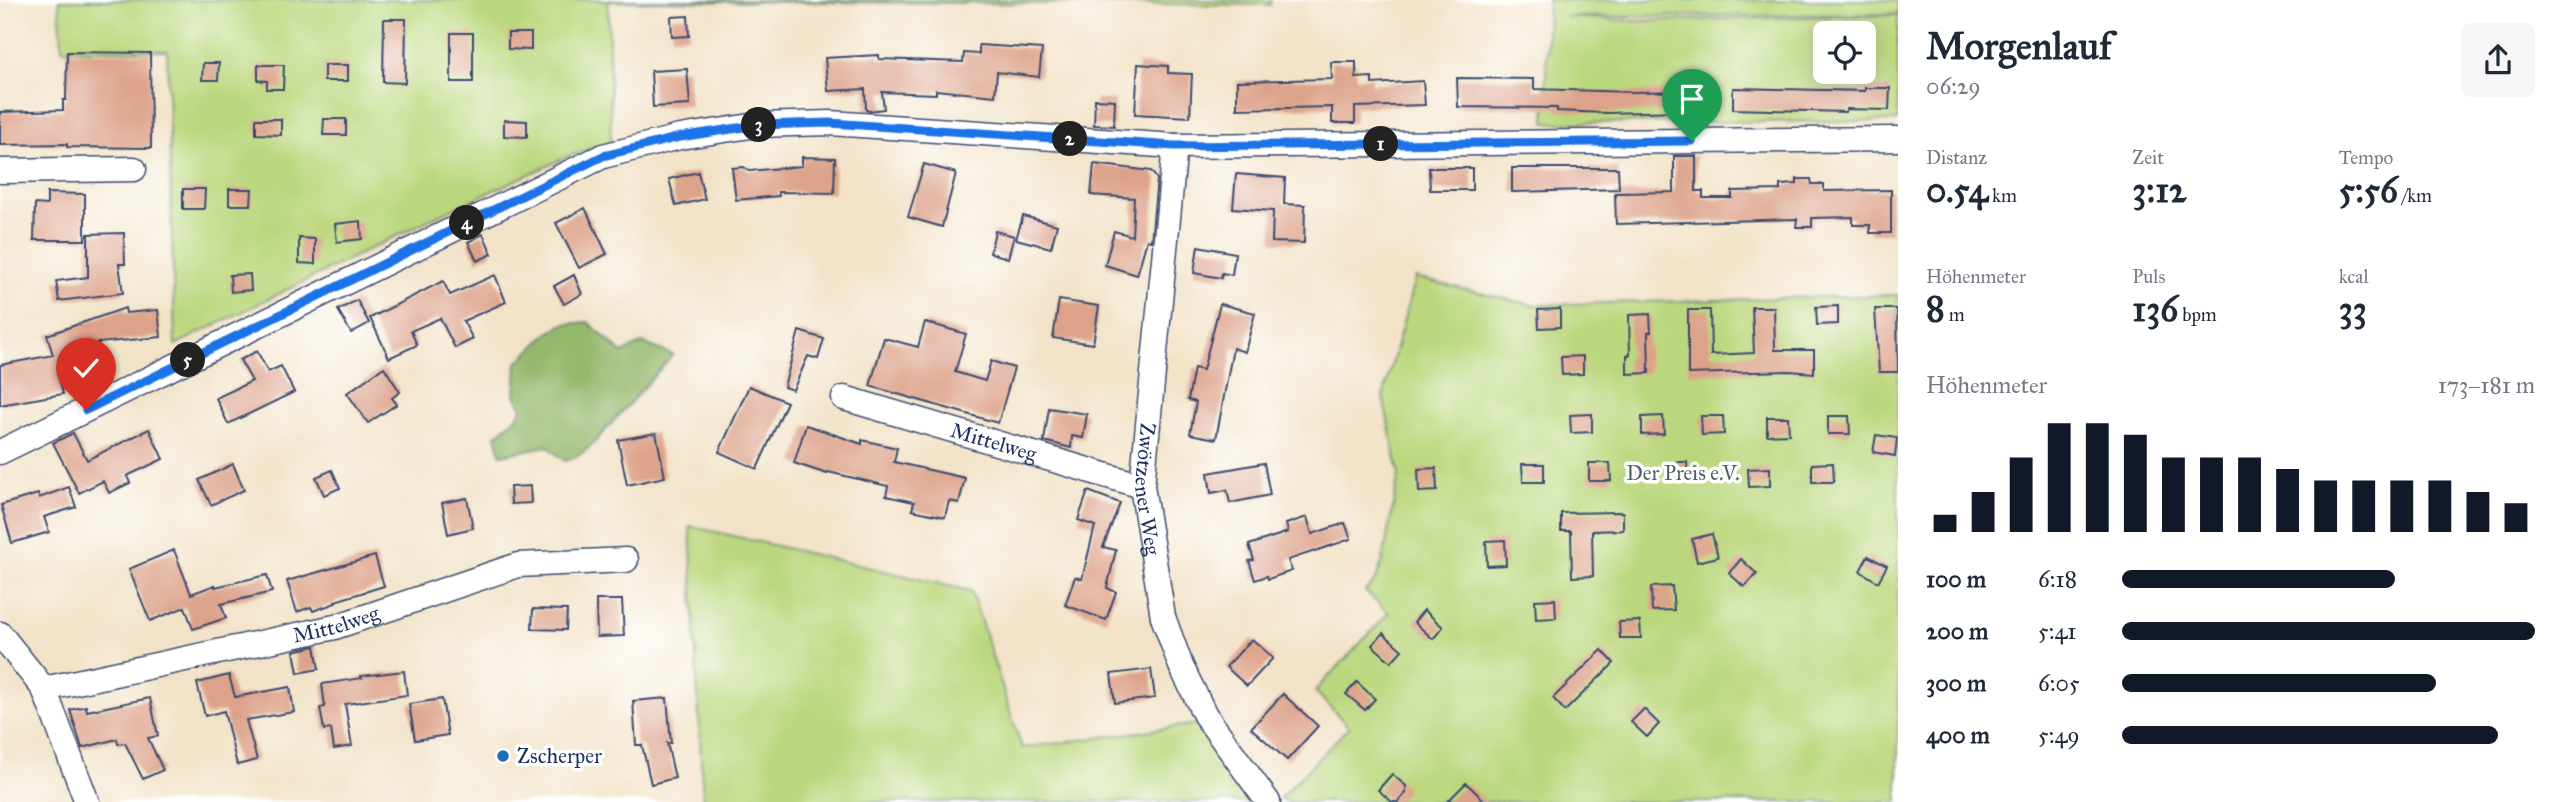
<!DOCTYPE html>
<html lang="de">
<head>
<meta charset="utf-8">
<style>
	body { margin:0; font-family:"IM FELL Great Primer",serif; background:#f6f6f7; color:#1f2937; height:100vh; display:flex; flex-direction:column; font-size:26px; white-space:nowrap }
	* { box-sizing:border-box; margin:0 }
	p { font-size:23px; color:#747a83 }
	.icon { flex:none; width:38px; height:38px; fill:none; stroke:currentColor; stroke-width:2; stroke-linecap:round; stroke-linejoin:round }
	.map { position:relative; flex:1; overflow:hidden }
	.side { display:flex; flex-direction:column; background:#fff; width:665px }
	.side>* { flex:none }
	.buttons { position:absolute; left:1813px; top:21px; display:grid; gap:14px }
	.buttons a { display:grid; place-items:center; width:63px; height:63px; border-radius:10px; background:#fff; box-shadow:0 4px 18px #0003; font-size:35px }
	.pin { position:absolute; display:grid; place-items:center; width:60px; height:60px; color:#fff; margin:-72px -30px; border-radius:50% 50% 50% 0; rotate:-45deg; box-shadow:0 0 7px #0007 }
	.pin .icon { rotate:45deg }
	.km { position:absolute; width:35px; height:35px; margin:-18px; border-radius:50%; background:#222; color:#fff; font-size:19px; line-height:35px; text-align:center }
	.round { display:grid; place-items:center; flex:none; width:74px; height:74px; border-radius:10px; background:#f6f6f7 }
	.summary { display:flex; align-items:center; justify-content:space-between; height:119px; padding:0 28px }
	h1 { font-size:38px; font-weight:800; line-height:52px }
	.stats { display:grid; grid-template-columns:repeat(3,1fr); gap:10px; height:119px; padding:7px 28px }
	.stats div { display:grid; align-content:center }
	.stats b { font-size:35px; font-weight:800 }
	.stats small { font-size:19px; font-weight:400 }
	.stats p { font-size:19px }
	.chart { height:196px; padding:14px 28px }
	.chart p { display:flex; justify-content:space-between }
	.chart svg { width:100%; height:126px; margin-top:7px; stroke:#111827; stroke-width:6 }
	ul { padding:0 28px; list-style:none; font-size:23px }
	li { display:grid; grid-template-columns:112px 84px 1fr; align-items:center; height:52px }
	li i { height:18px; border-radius:9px; background:#111827 }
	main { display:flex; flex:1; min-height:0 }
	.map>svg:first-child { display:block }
	.green { fill:#bbd77d; stroke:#6b836e; stroke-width:2; fill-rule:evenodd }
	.forest { fill:#94b86c; stroke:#587465; stroke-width:2 }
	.building { fill:#dda38a }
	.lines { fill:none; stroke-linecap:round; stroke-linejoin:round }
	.minor-casing { stroke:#3b4a6e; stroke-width:27 }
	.minor { stroke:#fff; stroke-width:24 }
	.route-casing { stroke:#fff; stroke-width:14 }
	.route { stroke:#1a73e8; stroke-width:9 }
	.poi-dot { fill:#1f6fb2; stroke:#fff; stroke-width:2.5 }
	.labels { text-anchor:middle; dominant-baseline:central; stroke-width:7; stroke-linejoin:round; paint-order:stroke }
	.street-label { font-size:21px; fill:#1b2f5e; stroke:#fff }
	.park-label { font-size:21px; fill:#4b6167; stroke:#fff }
	.poi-label { font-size:21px; fill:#1b2f5e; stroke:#fff; text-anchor:start }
</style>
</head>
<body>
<main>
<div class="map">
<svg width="1898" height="802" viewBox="0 0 1898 802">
	<rect width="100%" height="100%" fill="#fff"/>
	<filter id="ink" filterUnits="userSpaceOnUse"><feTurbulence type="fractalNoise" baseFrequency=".0143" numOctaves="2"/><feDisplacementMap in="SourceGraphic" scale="14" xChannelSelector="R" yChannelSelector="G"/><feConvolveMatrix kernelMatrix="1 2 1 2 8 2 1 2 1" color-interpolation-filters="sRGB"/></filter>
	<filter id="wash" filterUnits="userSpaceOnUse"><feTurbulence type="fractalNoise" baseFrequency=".00686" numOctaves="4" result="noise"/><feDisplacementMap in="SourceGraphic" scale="28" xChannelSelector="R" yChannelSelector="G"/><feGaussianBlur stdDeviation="1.57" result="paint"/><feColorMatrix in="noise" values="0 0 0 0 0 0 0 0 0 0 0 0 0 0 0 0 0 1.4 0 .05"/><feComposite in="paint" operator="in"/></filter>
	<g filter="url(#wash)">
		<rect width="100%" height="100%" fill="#f2e3c8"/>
		<g class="green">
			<path d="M59,0H1271L1270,5L608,1L611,142L567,157L445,212L175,345L167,51L62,49Z"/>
			<path d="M1548,0H1898V14L1565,17L1637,21L1898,15V121L1545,123ZM1825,33H1864V72H1825Z"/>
			<path d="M1415,278L1533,305L1898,295V802H1287L1280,798L1349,727L1315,691L1389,613L1365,591L1375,581L1383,560L1399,474L1383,397Z"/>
			<path d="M690,526L971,591L1022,748L1203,723L1260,802H703Z"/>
		</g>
		<path class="forest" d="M588,322L622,353L643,343L673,355L592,445L578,456L565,461L547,446L501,455L496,435L517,417L522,408L515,395L517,363L547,334L564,324Z"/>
		<g id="blocks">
			<g class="building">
				<path d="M688,16L689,36L672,37L671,17Z"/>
				<path d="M384,19H406L405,83L383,82Z"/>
				<rect x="451" y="33" width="22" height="49"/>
				<path d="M508,33H531V50L508,49Z"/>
				<path d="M979,45L1042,49L1039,77L997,72L995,96L936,90V94L882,92L884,109L869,111L866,110L865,89L828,91L825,58L879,55V59L963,62L964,53L979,54Z"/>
				<path d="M67,52L150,53L151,148L67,147V144L0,145V112L63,110V100H66Z"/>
				<path d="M1331,62H1356V78L1372,77V84L1423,81L1425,105L1355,107V123H1332V107L1237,109V81L1332,79Z"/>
				<path d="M203,63H219L218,80H202Z"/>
				<path d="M1138,64L1168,66V73L1192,74L1190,117L1135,114Z"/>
				<path d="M258,65H284L283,89H267V81L258,80Z"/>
				<rect x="324" y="65" width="24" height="16"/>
				<path d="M687,69L690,105L653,107L651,71Z"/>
				<path d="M1457,78L1534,79V89L1632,92L1702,91L1703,119H1679V111L1607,113L1557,111V108L1458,107Z"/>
				<path d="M1733,88L1865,91V88H1890L1889,110L1846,109V112L1733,109Z"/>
				<path d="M1095,99L1115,100L1114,126L1094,125Z"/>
				<path d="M256,119H281V135L256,134Z"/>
				<path d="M324,119H346V135H323Z"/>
				<path d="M504,120L527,121V137L504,136Z"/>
				<path d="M1674,156H1696V191H1703V198H1732V191L1780,190V185L1797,184V179H1811L1812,184H1824V191L1891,190V233H1870V225H1853V217L1812,218V227H1796L1797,219L1616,224L1615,193L1674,192Z"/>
				<path d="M802,157L835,158L834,193L778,192L779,196L736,200L732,168L744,167L749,171L802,166Z"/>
				<path d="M924,164L956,173L942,227L908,217Z"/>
				<path d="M1094,164L1151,171L1157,179L1151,241L1147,240L1137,275L1105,265L1114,231L1132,236L1134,198L1091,195Z"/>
				<path d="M1429,168H1472V190H1430Z"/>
				<path d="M1512,168H1618L1619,189L1512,192Z"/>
				<path d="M698,172L705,199L676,206L669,179Z"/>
				<path d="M1236,174L1285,178L1284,204L1305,205L1304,243L1272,242L1273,211L1233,208Z"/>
				<path d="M183,189H205L204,209H183Z"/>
				<path d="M229,189H252L251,205H229Z"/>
				<path d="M47,193L85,194V240H34L35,204L47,205Z"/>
				<path d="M585,208L607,254L579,268L556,223Z"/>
				<path d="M1023,216L1057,225L1051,248L1016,239Z"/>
				<path d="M361,221L362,239L337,242L335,224Z"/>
				<path d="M995,231L1014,236L1008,258L990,253Z"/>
				<path d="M124,233L125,264H119L123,293L59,301L56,281L88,277V234Z"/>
				<path d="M483,234L492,254L477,261L468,242Z"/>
				<path d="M299,238L315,239V264L299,263Z"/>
				<path d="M1198,246L1235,253L1232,275L1222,273L1221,278L1194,273Z"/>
				<path d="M250,274L251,290L231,292L230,275Z"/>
				<path d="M495,275L506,302L463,321L473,339L455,348L440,318L411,331L417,345L389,358L370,318L443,281L450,295Z"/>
				<path d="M574,275L582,294L564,304L554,286Z"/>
				<path d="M357,300L369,323L351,333L338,310Z"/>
				<path d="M1059,300L1099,306L1093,344L1053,338Z"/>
				<path d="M1220,304L1255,313L1245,352L1233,348L1216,439L1190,434L1196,402L1188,400L1194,368L1203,370Z"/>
				<path d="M1838,306V324L1817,325L1816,307Z"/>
				<path d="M1752,307H1774L1775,350H1814V373L1789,371L1688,374V310H1710L1711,355L1754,353Z"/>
				<path d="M125,308L126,313L158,310L161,337L97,343L100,350L71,360L76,373L59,379L63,394L0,405V365L53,355L47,335Z"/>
				<path d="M1560,309V327L1539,328L1538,310Z"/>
				<path d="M1875,309H1897L1898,372H1879Z"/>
				<path d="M1650,314L1651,332H1648L1649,373L1627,374V355H1630L1629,315Z"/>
				<path d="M925,322L966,334L955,372L985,381L991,361L1014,368L998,423L870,386L884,338L918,347Z"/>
				<path d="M799,331L824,339L818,359L808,356L793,390L784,387Z"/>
				<path d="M257,351L268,372L281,366L294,392L228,424L216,398L252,381L240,360Z"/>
				<path d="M1583,356V374L1562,375L1561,357Z"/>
				<path d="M384,367L400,392L392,398L397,404L368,423L347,393Z"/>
				<path d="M749,386L787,402L757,469L719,452Z"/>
				<path d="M1049,408L1087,414L1083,438L1072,436L1071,448L1044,441Z"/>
				<path d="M1592,414V432L1571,433L1570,415Z"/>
				<path d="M1663,416L1664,434L1642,435V417Z"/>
				<path d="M1701,416H1723L1724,434L1702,435Z"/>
				<path d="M1828,416H1849L1850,434H1828Z"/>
				<path d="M1767,417H1788L1789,434L1767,435Z"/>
				<path d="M806,425L862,444V440L897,448L894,462L965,478L959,503L949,501L945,517L912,510L914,502L886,496L888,486L828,472L827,474L794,463Z"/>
				<path d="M149,429L163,459L127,476L130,483L109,493L103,481L79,493L53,443L73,433L87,460Z"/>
				<path d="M656,433L665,477L627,485L618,440Z"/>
				<path d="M1876,435L1897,438L1895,456L1873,452Z"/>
				<path d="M1666,462H1687L1688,480H1666Z"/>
				<path d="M1264,463L1270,495L1230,503L1227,490L1211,493L1208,473Z"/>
				<path d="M1589,463H1610L1611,481H1589Z"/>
				<path d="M1833,463L1834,482H1812V464Z"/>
				<path d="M233,464L244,490L211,505L199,480Z"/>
				<path d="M1522,464H1544V482H1523Z"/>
				<path d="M1436,468L1437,491L1419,492L1418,469Z"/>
				<path d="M1770,468V486L1749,487L1748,469Z"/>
				<path d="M332,470L340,488L324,495L316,477Z"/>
				<path d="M530,486L531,503L511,504L510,487Z"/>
				<path d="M69,487L76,507L44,517L49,532L12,543L1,505L38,494L39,498Z"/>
				<path d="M1088,491L1120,503L1103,547L1116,550L1107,588L1116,592L1106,620L1065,605L1075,577L1082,579L1095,526L1078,520Z"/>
				<path d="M467,498L473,528L448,534L442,503Z"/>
				<path d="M1623,512V530L1592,531L1593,576L1572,577L1571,531H1561V513Z"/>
				<path d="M1307,517L1312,534L1345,523L1351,539L1288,560L1292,571L1268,579L1267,576L1255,580L1249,561L1254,560L1249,545L1288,532L1286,524Z"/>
				<path d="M1712,534L1718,557L1697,562L1692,539Z"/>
				<path d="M1505,540L1506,565L1487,566L1486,541Z"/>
				<path d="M174,550L191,594L215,585V587L267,575L272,592L221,604L226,618L193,629L185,607L150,621L129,569Z"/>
				<path d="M375,556L384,586L335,601L336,603L313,611L311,607L297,612L287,581Z"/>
				<path d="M1868,556L1887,566L1878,582L1860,571Z"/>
				<path d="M1741,559L1757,574L1744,587L1729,573Z"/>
				<path d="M1672,586L1674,610L1652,611L1651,587Z"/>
				<path d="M1555,599L1556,618L1536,619L1535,600Z"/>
				<path d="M596,600H622L624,636L597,637Z"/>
				<path d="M533,609L567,610L566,630L532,629Z"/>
				<path d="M1424,610L1443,627L1433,639L1414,622Z"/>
				<path d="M1640,621L1641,638H1620L1619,622Z"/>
				<path d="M1383,633L1402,650L1391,662L1372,645Z"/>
				<path d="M1252,639L1273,658L1247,686L1226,667Z"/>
				<path d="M315,646L319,669L298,673L294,651Z"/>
				<path d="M1602,650L1614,663L1565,711L1553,698Z"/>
				<path d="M1151,669L1155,698L1115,703L1111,674Z"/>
				<path d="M404,671L407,695L345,704L352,746L334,749L331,729L324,730L320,708L325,707L322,684L362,678L361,676Z"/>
				<path d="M229,675L235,697L290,687L294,712L246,720L257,760L237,765L224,711L205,716L197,683Z"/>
				<path d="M1357,682L1375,699L1365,710L1346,694Z"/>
				<path d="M1283,694L1318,726L1287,760L1251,728Z"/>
				<path d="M150,698L158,736L148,738L163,770L143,779L125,743L118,744L117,739L82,748L70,710L86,706L87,711Z"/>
				<path d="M667,698L671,743H667L675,778L651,784L642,745H636L633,701Z"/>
				<path d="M442,699L448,735L415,740L409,704Z"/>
				<path d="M1644,709L1659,724L1647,737L1631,722Z"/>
				<path d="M1392,774L1406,786V793L1398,802H1392L1378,790Z"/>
				<path d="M1466,783L1486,802H1447Z"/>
			</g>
		</g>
	</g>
	<g filter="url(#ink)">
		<use href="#blocks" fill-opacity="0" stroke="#3b4a6e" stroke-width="2"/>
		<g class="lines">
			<g class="minor-casing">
				<g id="minor">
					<path id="s1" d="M1175,146L1142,486L1163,617L1181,666L1205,715L1268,802"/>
					<path d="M0,171L134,169"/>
					<path id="s2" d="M844,398L1142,486"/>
					<path d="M0,452L603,156L680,137L757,125L830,123L1175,146L1898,139"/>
					<path d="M0,634L44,689L87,802"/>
					<path id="s3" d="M44,689L335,627L518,565L626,560"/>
				</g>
			</g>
			<use href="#minor" class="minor"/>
		</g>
	</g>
	<g class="lines" filter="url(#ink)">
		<g class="route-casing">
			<path id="route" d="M86,410L603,156L680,137L757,125L830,123L1175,146L1692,141"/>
		</g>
		<use href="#route" class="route"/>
	</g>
	<circle class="poi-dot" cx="503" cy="756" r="7"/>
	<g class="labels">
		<g class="street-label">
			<text stroke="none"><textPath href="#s2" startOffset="156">Mittelweg</textPath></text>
			<text stroke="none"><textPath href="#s1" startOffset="345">Zwötzener Weg</textPath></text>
			<text stroke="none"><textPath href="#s3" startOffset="299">Mittelweg</textPath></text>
		</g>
		<g class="park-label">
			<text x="1683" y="473">Der Preis e.V.</text>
		</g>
		<g class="poi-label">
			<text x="517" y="756">Zscherper</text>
		</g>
	</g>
</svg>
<div class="buttons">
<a><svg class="icon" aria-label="locate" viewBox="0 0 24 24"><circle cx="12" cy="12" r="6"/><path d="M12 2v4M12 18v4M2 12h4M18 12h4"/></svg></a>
</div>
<div class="pin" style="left:1692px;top:141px;background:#1e9e55"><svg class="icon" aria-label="arrive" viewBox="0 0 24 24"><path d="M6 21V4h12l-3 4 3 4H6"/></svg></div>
<div class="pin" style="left:86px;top:410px;background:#d93025"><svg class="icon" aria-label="check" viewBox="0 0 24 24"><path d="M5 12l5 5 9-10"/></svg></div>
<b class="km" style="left:1381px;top:144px">1</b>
<b class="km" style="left:1070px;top:139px">2</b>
<b class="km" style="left:759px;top:125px">3</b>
<b class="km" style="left:467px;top:223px">4</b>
<b class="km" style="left:188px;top:360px">5</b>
</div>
<section class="side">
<div class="summary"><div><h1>Morgenlauf</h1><p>06:29</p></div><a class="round"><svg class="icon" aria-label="share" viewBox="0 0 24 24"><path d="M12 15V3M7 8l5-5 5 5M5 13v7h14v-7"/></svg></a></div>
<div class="stats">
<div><p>Distanz</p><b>0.54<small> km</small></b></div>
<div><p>Zeit</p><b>3:12</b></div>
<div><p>Tempo</p><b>5:56<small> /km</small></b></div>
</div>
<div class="stats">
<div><p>Höhenmeter</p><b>8<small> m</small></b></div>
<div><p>Puls</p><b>136<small> bpm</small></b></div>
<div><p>kcal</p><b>33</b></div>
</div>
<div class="chart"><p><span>Höhenmeter</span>173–181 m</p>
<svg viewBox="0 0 160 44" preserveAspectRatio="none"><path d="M5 44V38M15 44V30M25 44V18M35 44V6M45 44V6M55 44V10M65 44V18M75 44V18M85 44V18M95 44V22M105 44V26M115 44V26M125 44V26M135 44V26M145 44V30M155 44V34"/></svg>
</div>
<ul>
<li><b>100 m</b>6:18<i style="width:66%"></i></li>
<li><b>200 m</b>5:41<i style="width:100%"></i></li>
<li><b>300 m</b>6:05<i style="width:76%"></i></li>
<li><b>400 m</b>5:49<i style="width:91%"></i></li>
</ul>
</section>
</main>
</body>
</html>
